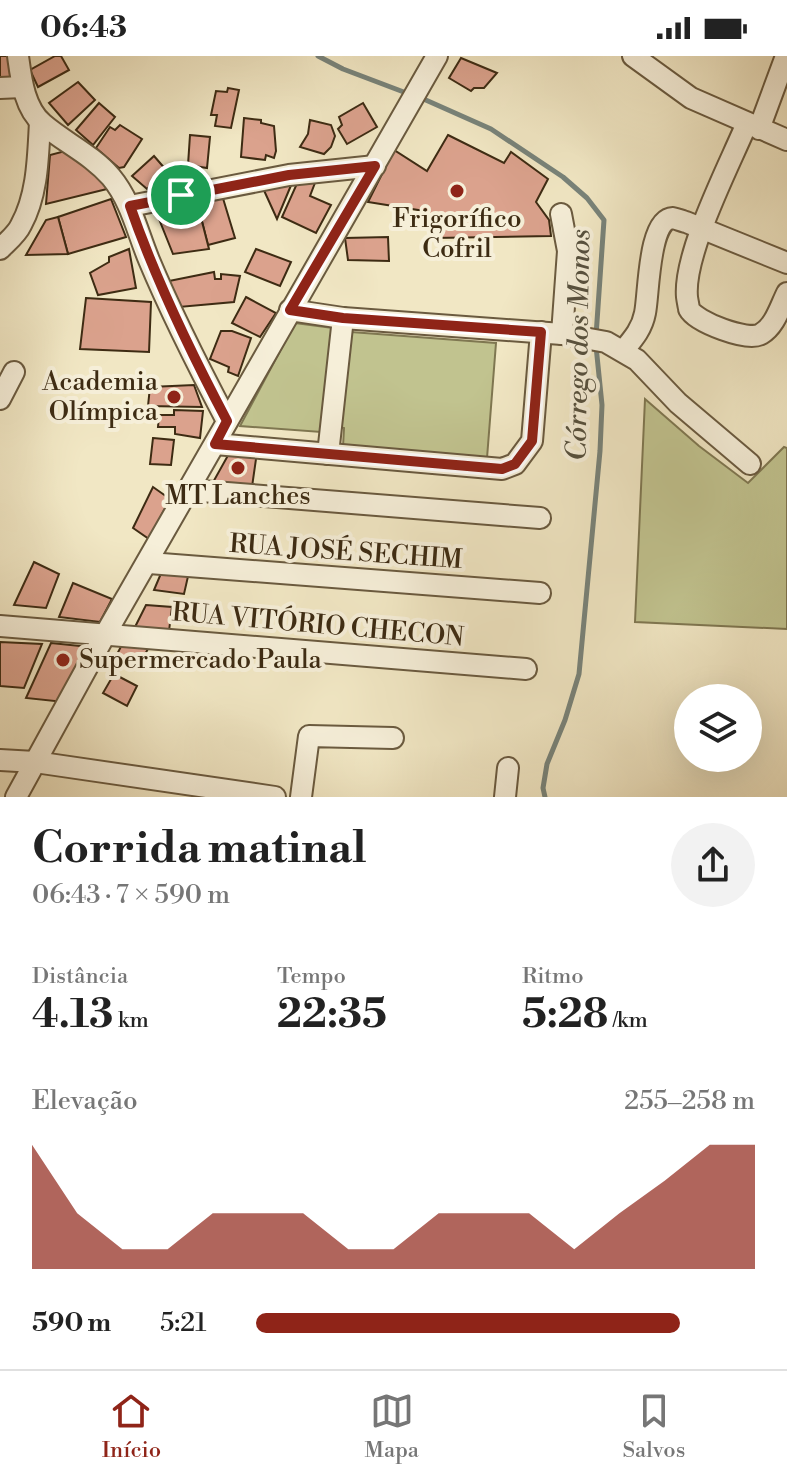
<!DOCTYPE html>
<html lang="pt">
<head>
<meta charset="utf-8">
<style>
	body { margin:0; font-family:"Libre Bodoni",serif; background:#f2f2f2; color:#222; height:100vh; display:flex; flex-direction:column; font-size:30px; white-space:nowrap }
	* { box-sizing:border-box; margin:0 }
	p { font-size:26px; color:#767676 }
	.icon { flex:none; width:44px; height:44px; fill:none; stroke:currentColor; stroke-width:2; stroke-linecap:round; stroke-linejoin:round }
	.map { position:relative; height:741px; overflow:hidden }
	.sheet { display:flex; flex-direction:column; background:#fff; flex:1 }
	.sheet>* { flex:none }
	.tools { position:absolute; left:674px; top:628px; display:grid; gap:16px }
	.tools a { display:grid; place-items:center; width:88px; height:88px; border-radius:50%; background:#fff; box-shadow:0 8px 32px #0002; font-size:40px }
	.pin { position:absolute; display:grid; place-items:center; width:68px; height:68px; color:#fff; margin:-34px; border:4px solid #fff; border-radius:50%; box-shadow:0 2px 8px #0007 }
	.round { display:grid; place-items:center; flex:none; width:84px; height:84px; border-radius:42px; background:#f2f2f2 }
	.overview { display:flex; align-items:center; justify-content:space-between; height:136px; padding:0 32px }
	h1 { font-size:44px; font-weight:800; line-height:60px }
	.figures { display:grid; grid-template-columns:repeat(3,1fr); gap:12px; height:136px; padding:8px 32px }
	.figures div { display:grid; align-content:center }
	.figures b { font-size:40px; font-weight:800 }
	.figures small { font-size:22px; font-weight:400 }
	.figures p { font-size:22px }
	.chart { height:224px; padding:16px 32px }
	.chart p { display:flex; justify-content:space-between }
	.chart svg { width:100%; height:144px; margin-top:8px; fill:#8f2418; opacity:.7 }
	ul { padding:0 32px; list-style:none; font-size:26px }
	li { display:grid; grid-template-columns:128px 96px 1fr; align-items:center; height:60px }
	li i { height:20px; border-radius:10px; background:#8f2418 }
	.status { display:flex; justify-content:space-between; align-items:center; height:56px; padding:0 40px; background:#fff; direction:ltr }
	.status svg { height:22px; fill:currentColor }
	.menu { display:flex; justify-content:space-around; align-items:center; height:112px; border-top:2px solid #e0e0e0; background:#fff; font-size:22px; color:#767676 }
	.menu a { display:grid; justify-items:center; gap:4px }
	.menu .selected { color:#8f2418 }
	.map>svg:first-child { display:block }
	.green { fill:#c1c38f; stroke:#7f7751; stroke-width:2 }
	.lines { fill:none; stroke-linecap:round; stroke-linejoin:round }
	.stream { stroke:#78837a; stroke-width:5 }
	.building { fill:#dba28d; stroke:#3d2b13; stroke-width:2 }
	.minor-casing { stroke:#6a5a3f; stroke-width:24 }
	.minor { stroke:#f6efd9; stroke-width:20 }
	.route-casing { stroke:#fff; stroke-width:16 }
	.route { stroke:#8f2418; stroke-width:10 }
	.poi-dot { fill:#8f2418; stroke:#f6efd9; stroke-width:3 }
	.labels { text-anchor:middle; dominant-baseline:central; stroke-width:8; stroke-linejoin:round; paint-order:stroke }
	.poi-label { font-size:26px; fill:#3d2b13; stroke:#f6efd9 }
	.street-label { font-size:26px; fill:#3d2b13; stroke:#f6efd9 }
	.water-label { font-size:28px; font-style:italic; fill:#56503e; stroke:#f6efd9 }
</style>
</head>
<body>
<div class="status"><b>06:43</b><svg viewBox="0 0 49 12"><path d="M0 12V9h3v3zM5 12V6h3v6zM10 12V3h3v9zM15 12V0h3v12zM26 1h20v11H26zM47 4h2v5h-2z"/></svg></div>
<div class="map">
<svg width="787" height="741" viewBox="0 0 787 741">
	<rect width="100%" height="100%" fill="#f1e7c4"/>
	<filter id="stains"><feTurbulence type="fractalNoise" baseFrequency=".0025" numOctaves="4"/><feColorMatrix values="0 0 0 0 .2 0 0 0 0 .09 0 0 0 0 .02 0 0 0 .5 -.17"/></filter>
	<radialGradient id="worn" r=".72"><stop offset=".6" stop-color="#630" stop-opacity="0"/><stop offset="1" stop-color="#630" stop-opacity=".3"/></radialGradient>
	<g class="green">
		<path d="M295,267L333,272L321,376L240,370Z"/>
		<path d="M351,276L496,287L487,402L343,391L344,372L338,371Z"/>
		<path d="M645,343L699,390L748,427L784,391L787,392V573L635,566Z"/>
	</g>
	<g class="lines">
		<g class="stream">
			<path d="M318,0L343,13L409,38"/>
			<path d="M419,41L491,73L563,121L587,142L604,164L596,280"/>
			<path d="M545,741L543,732L547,708L565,664L579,618L600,395L602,349L596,290"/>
		</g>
	</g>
	<g class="building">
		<path d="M0,0H8L11,22H0Z"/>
		<path d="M55,0H61L69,14L38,31L30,14Z"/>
		<path d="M461,2L497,17L484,32H474L471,35L449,22Z"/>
		<path d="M78,26L95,44L68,69L49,47Z"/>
		<path d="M228,32L239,34L231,72L215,70L217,59H211L216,35L227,36Z"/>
		<path d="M99,47L115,61L93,89L76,74Z"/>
		<path d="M363,47L377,71L347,88L338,73L342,69L339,61Z"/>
		<path d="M244,62L261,64V67L274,70L276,95L274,102L266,99L265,104L241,101Z"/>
		<path d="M310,64L331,69L335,80L331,91L324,98L300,91L308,78Z"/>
		<path d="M120,69L142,83L124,111L119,112L96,92L110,71L115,74Z"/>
		<path d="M190,79L210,81L207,112L188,109Z"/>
		<path d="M448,79L504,107L511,96L548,123L536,146L549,164L551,180L434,182L424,155L368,146L394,94L427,115Z"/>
		<path d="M69,94L105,126L107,133L46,148L50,99Z"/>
		<path d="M154,100L167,115L147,133L132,120Z"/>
		<path d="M318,119L310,140L331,149L316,177L282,161L299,123Z"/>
		<path d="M292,127L277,163L262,130Z"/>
		<path d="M222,139L235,182L208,189L197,146Z"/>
		<path d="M111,143L126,181L68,198L58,161Z"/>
		<path d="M172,149L176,153L198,150L209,193L173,198L155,153Z"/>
		<path d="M58,161L68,198L26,199L46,164Z"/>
		<path d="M388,181L389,205L348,204L345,182Z"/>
		<path d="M129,193L136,232L98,239L90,217L109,206V201Z"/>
		<path d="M256,193L291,206L280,230L245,216Z"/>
		<path d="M214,216L215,223H221V218L240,220L234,246L179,251L169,225Z"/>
		<path d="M246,241L276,257L260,281L232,267Z"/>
		<path d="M86,242L151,246L149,296L80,293Z"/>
		<path d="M221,275H232L251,282L238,320L228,316L229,311L210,303Z"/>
		<path d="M194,329L202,351L148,350L150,331Z"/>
		<path d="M174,354L203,355L200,382L175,378V371H158L159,359H174Z"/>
		<path d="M153,382L174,384L171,409L150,408Z"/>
		<path d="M231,394L257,396L252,431L212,428Z"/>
		<path d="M153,431L170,443L149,483L133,472Z"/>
		<path d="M34,506L59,518L46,552L14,549Z"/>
		<path d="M162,515L189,516L184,538L154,534Z"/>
		<path d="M73,527L112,543L100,566L59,561Z"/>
		<path d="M146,549L172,551L169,575L135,571Z"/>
		<path d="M125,583L152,586L141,605L115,602Z"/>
		<path d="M0,586L42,588L24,632L0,630Z"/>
		<path d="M51,587L90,591L64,646L26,642Z"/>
		<path d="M114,618L137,630L127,650L103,637Z"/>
	</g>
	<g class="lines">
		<g class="minor-casing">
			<g id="minor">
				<path d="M18,0C21,22 24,52 43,68C65,87 91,98 111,121C131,145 137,175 149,204C172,259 199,312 227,365"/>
				<path d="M633,0L691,42L787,84"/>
				<path d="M0,32L22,31"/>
				<path d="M747,67C729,110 683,198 687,241C687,242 689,252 689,253C696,266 748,286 761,278C775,270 780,251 787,237"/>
				<path d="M759,73L786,0"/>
				<path d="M130,150L289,119L375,110"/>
				<path d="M561,158L568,195L562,278"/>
				<path d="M0,193C7,186 17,178 21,169C38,138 38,100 40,66"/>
				<path d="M290,254L343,262L562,278L606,286L637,304L678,347L750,408"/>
				<path d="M623,295C633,283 642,273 645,257C649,239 648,163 673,162C674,162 685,166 686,166L787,207"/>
				<path d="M0,343L14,316"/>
				<path d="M215,388L502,413L515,408L532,385L541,276"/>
				<path d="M328,398L343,262"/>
				<path d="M189,434L540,462"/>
				<path d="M149,507L540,537"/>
				<path d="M0,570L526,613"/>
				<path d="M0,704L35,706L275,741"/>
				<path d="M16,741L106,577L437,0"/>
				<path d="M301,741L309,680L393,682"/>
				<path d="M505,741L508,712"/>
			</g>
		</g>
		<use href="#minor" class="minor"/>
	</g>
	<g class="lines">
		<g class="route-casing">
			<path id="route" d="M375,110L290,254L343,262L541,276L532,385L515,408L502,413L215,388L227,365C190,295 156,225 130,150L289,119Z"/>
		</g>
		<use href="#route" class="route"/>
	</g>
	<g class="poi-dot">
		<circle cx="457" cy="135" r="8"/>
		<circle cx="174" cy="341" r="8"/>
		<circle cx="238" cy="412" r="8"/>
		<circle cx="63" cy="604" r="8"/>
	</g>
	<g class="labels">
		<g class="poi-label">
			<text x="457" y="163">Frigorífico<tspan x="457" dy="30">Cofril</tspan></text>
			<text x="158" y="326" text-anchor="end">Academia<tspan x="158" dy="30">Olímpica</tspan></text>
			<text x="238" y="440">MT Lanches</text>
			<text x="79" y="604" text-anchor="start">Supermercado Paula</text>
		</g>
		<g class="street-label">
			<text transform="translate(346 496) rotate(4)">RUA JOSÉ SECHIM</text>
			<text transform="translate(318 569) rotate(5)">RUA VITÓRIO CHECON</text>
		</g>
		<g class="water-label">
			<text transform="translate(579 289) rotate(-89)">Córrego dos Monos</text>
		</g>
	</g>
	<rect width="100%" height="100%" filter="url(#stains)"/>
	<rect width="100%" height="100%" fill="url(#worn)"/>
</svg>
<div class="tools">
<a><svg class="icon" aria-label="layers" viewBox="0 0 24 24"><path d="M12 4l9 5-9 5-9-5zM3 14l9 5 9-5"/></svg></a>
</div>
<div class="pin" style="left:181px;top:139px;background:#1e9e55"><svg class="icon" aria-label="arrive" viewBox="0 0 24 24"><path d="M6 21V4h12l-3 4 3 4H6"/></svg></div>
</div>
<section class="sheet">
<div class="overview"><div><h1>Corrida matinal</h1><p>06:43 · 7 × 590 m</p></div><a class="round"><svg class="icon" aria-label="share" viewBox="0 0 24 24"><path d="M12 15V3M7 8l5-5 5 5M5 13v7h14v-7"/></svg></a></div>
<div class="figures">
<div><p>Distância</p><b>4.13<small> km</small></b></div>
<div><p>Tempo</p><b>22:35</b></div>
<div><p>Ritmo</p><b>5:28<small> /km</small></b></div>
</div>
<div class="chart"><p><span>Elevação</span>255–258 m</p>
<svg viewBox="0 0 160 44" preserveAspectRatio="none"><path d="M0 44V6L10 27L20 38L30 38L40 27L50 27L60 27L70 38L80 38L90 27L100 27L110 27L120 38L130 27L140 17L150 6L160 6V44z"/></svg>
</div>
<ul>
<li><b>590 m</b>5:21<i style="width:85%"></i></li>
</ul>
</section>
<nav class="menu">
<a class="selected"><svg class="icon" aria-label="home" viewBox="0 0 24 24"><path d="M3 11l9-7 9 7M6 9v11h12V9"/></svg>Início</a>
<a><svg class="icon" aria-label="map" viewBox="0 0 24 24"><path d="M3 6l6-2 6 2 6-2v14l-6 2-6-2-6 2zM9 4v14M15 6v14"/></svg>Mapa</a>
<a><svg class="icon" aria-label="saved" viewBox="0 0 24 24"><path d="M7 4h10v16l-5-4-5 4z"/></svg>Salvos</a>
</nav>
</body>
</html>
